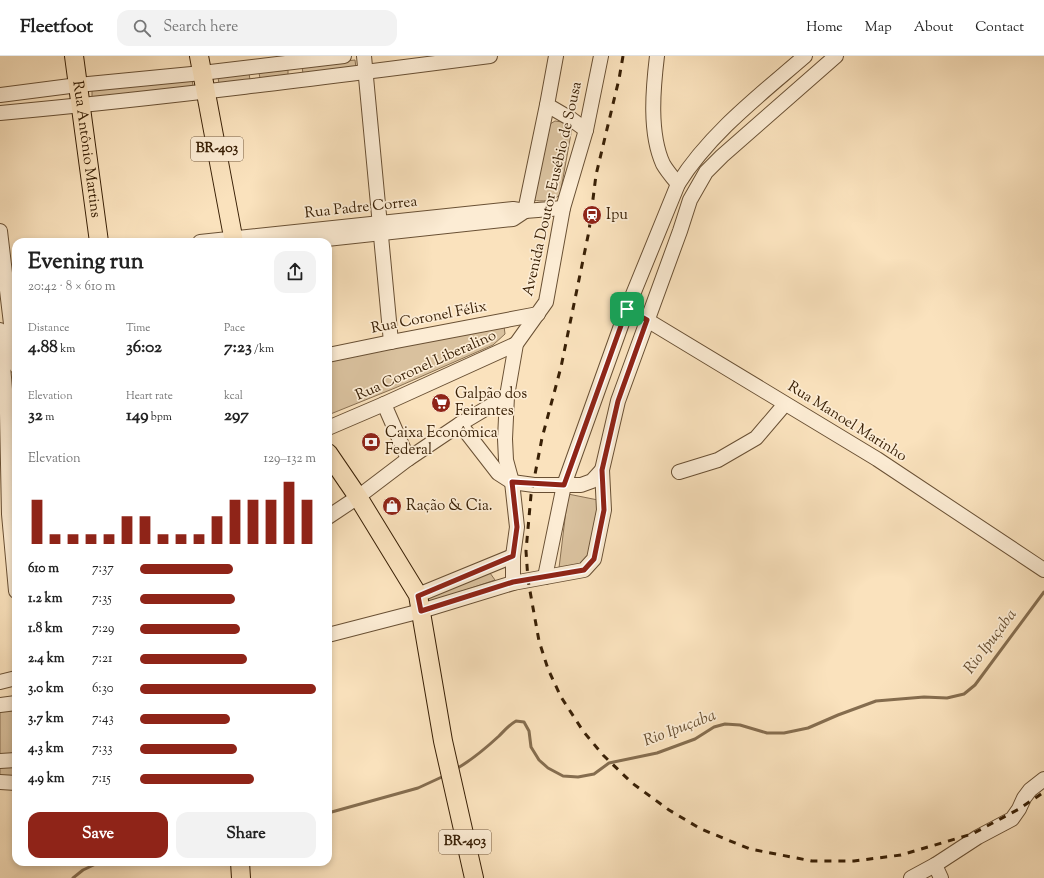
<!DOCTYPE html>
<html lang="en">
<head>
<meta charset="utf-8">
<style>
	body { margin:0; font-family:"Sorts Mill Goudy",serif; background:#f2f2f2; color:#222; height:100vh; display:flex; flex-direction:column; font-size:15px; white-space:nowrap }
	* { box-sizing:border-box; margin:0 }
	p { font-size:13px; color:#767676 }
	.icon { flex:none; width:22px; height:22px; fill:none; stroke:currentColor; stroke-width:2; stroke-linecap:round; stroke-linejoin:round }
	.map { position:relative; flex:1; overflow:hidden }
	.details { position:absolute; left:12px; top:182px; width:320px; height:628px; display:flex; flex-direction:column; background:#fff; border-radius:12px; box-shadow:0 2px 6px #0003 }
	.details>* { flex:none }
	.pin { position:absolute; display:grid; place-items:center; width:34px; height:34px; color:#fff; margin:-17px; border-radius:8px; box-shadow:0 2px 6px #0006 }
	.round { display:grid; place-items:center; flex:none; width:42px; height:42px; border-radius:12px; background:#f2f2f2 }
	.summary { display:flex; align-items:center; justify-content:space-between; height:68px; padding:0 16px }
	h1 { font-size:22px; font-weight:800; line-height:30px }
	.figures { display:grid; grid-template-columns:repeat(3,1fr); gap:6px; height:68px; padding:4px 16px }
	.figures div { display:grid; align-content:center }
	.figures b { font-size:17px; font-weight:800 }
	.figures small { font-size:11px; font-weight:400 }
	.figures p { font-size:11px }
	.chart { height:112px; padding:8px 16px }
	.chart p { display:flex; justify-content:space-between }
	.chart svg { width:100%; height:72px; margin-top:4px; stroke:#8f2418; stroke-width:6 }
	.action { display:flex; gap:8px; margin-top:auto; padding:8px 16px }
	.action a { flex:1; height:46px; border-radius:12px; background:#8f2418; color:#fff; font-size:16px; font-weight:800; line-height:46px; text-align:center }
	.action a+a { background:#f2f2f2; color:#222 }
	ul { padding:0 16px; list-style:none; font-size:13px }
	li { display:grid; grid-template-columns:64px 48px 1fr; align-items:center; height:30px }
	li i { height:10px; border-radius:5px; background:#8f2418 }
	header { display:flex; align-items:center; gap:24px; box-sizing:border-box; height:56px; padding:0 20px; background:#fff; border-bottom:1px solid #e0e0e0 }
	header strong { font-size:19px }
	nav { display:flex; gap:22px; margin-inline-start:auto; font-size:14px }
	.search { width:280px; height:36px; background:#f2f2f2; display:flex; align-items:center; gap:10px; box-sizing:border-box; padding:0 14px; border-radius:12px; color:#767676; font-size:15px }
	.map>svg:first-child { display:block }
	.green { fill:#d9c19e; stroke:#897052 }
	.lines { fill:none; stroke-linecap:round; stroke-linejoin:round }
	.stream { stroke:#856d4f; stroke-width:3 }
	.minor-casing { stroke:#695034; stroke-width:16 }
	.major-casing { stroke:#392006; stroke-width:20 }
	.minor { stroke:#fcecd4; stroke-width:14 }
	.major { stroke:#fae2bd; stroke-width:18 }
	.rail { stroke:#392006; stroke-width:3; stroke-dasharray:7 7; stroke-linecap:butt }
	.route-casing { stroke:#fff; stroke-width:8 }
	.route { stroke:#8f2418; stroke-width:5 }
	.labels { text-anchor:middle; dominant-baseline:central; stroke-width:3.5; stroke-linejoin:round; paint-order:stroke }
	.shield { fill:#fcecd4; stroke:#745d44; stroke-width:1 }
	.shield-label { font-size:14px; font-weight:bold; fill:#392006 }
	.street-label { font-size:15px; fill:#392006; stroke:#fcecd4 }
	.poi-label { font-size:15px; fill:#392006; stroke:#fcecd4; text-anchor:start }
	.water-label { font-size:16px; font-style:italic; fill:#654d30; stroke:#fcecd4 }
</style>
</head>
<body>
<header>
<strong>Fleetfoot</strong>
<div class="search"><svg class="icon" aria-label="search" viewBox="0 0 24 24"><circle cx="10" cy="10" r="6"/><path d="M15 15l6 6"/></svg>Search here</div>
<nav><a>Home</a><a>Map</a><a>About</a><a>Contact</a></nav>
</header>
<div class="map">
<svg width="1044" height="822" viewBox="0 0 1044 822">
	<rect width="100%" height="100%" fill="#fae2bd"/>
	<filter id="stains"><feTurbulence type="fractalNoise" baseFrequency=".005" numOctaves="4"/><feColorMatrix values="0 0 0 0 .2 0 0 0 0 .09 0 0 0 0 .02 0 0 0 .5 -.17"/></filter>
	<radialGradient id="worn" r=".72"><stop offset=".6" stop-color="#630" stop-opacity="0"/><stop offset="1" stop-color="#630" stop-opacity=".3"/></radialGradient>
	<g class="green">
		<path d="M355,4L356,12L303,18L302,10Z"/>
		<path d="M288,14V19L260,22L259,17Z"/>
		<path d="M249,17L250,24L219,28L218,21Z"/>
		<path d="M192,23L193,30L92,42V34Z"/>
		<path d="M555,65L570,67L572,72L560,139C552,145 542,146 533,144L550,68Z"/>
		<path d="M504,270L505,278L493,289L395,332L328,359V305Z"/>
		<path d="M568,438L598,444L592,495L582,508L559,512Z"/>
		<path d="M490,517L495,524L430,546L428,543L431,538Z"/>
		<path d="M16,650V701L0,702V652Z"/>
		<rect x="0" y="709" width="16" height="14"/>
	</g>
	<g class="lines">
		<g class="stream">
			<path d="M456,713C472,704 486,692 499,680C505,674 509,669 516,665L524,666L529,675L531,691L539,704L548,712L563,720L578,721L594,718L609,707L657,697L695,683L714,671L725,668L740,669L767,677H784L808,672L838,659L876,645L924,641L947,642L964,638L975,629L1044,536"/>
			<path d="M328,757L418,732L444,720"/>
			<path d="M73,822L83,814L100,806"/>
		</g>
		<g class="minor-casing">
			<g id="minor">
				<path d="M364,0L391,286"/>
				<path d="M657,0C653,33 649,77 663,108C667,115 673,122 678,128"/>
				<path d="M0,39L78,29L202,17L344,0"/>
				<path d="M547,49L571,63L586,74"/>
				<path d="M0,57C164,42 327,21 490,0"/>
				<path d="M525,155L547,49L556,0"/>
				<path d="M0,175L16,310"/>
				<path d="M200,186L513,153L525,155L563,152"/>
				<path d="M299,186L513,163L525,155"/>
				<path d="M627,253L647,264L877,403L1044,514"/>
				<path d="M0,274L7,357L9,458L16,535"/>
				<path d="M328,299L391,286L538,258"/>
				<path d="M384,348L408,403"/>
				<path d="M460,368L498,417L512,426L534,429H581L592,425L602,414"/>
				<path d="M328,372L384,348L516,288"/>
				<path d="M679,416L718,404L756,382L785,348"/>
				<path d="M328,461L358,441L408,403L460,368L507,340"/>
				<path d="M545,521L564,429L627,253L678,128C710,77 760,39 805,0"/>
				<path d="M513,527V500L517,471L512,426L506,404L505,383L507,340L516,288L546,246L563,152L586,74L601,0"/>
				<path d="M418,539L513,500"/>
				<path d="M328,579L421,555L513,527L584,514L594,503L604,454L602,414L618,345L680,175L690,144L706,116L722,100L836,0"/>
				<path d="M0,626L16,622"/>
				<path d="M0,649L16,647"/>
				<path d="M0,705L16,704"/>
				<path d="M0,726L16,727"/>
				<path d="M935,809L941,822"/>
				<path d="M911,822L935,809L978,781L1012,763L1019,753L1024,742L1030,734L1044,723"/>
			</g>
		</g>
		<g class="major-casing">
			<g id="major">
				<path id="s1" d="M74,0L99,186"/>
				<path d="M199,0L234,186"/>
				<path d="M328,397L358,441L418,539L443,685L474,822"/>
				<path d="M240,806L241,822"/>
			</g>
		</g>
		<use href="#minor" class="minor"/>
		<use href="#major" class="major"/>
		<path class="rail" d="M623,0L619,23L596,119L589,175L561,311L542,382L531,439L526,495L528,524L539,585L548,613L561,641L583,675L603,699L632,727L669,754L701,773L750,793L812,805H854L901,799L972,778L1019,753L1044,736"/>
	</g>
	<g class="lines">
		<g class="route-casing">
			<path id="route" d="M627,253L647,264L618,345L602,414L604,454L594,503L584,514L513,526L421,555L418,540L513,500L517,471L512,426L564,429Z"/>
		</g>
		<use href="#route" class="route"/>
	</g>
	<defs>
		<g id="station-disc" transform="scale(1)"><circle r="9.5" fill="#8f2418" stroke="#fcecd4"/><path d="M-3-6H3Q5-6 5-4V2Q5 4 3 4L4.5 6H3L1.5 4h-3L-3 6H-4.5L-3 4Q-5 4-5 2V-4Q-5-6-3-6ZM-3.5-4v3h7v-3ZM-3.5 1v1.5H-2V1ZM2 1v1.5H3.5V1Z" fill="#fff"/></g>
		<g id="supermarket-disc" transform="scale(1)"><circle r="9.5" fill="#8f2418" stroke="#fcecd4"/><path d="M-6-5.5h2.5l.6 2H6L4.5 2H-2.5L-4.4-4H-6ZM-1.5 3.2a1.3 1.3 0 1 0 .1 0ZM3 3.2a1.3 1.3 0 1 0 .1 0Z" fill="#fff"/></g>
		<g id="bank-disc" transform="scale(1)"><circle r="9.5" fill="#8f2418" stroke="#fcecd4"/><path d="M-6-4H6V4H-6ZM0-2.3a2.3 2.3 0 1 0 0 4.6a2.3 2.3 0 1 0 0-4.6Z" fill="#fff"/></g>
		<g id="shop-disc" transform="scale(1)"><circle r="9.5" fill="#8f2418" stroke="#fcecd4"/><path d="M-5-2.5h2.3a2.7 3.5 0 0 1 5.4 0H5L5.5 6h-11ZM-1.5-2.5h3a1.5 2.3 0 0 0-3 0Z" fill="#fff"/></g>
	</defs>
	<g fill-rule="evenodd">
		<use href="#station-disc" x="592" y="159"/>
		<use href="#supermarket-disc" x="441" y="347"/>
		<use href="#bank-disc" x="371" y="386"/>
		<use href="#shop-disc" x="392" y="450"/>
	</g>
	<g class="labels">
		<g class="shield">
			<rect x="191" y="81" width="52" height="24" rx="3"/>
			<rect x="439" y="774" width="52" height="24" rx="3"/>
		</g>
		<g class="shield-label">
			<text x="217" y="93">BR-403</text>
			<text x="465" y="786">BR-403</text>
		</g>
		<g class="street-label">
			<text stroke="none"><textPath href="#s1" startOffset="94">Rua Antônio Martins</textPath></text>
			<text transform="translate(553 133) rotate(-77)">Avenida Doutor Eusébio de Sousa</text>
			<text transform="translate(361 152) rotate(-6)">Rua Padre Correa</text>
			<text transform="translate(429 262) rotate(-11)">Rua Coronel Félix</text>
			<text transform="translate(426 310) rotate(-24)">Rua Coronel Liberalino</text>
			<text transform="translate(847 366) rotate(32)">Rua Manoel Marinho</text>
		</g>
		<g class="poi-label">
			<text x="606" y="159">Ipu</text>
			<text x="455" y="338">Galpão dos<tspan x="455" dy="17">Feirantes</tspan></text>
			<text x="385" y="377">Caixa Econômica<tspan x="385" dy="17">Federal</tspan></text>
			<text x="406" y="450">Ração &amp; Cia.</text>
		</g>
		<g class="water-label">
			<text transform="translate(991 586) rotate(-53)">Rio Ipuçaba</text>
			<text transform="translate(680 673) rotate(-21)">Rio Ipuçaba</text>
		</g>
	</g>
	<rect width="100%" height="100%" filter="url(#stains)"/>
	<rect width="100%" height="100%" fill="url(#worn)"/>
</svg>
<div class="pin" style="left:627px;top:253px;background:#1e9e55"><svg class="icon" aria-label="arrive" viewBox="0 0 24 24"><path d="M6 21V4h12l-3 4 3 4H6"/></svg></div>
<section class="details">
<div class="summary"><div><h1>Evening run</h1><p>20:42 · 8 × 610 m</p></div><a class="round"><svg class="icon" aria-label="share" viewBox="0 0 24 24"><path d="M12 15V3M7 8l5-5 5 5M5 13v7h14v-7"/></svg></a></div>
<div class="figures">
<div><p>Distance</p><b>4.88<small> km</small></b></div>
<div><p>Time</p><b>36:02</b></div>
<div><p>Pace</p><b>7:23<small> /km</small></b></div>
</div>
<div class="figures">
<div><p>Elevation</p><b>32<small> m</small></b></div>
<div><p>Heart rate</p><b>149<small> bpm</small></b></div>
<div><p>kcal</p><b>297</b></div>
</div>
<div class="chart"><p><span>Elevation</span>129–132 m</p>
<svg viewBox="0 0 160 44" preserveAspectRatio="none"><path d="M5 44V17M15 44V38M25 44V38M35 44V38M45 44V38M55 44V27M65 44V27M75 44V38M85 44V38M95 44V38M105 44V27M115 44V17M125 44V17M135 44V17M145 44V6M155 44V17"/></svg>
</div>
<ul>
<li><b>610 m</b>7:37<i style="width:53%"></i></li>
<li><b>1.2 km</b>7:35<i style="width:54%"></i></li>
<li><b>1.8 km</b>7:29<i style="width:57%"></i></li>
<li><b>2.4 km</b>7:21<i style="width:61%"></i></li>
<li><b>3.0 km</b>6:30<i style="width:100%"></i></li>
<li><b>3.7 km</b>7:43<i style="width:51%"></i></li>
<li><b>4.3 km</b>7:33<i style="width:55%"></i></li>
<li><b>4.9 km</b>7:15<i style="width:65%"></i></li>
</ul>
<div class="action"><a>Save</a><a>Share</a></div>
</section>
</div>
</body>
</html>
